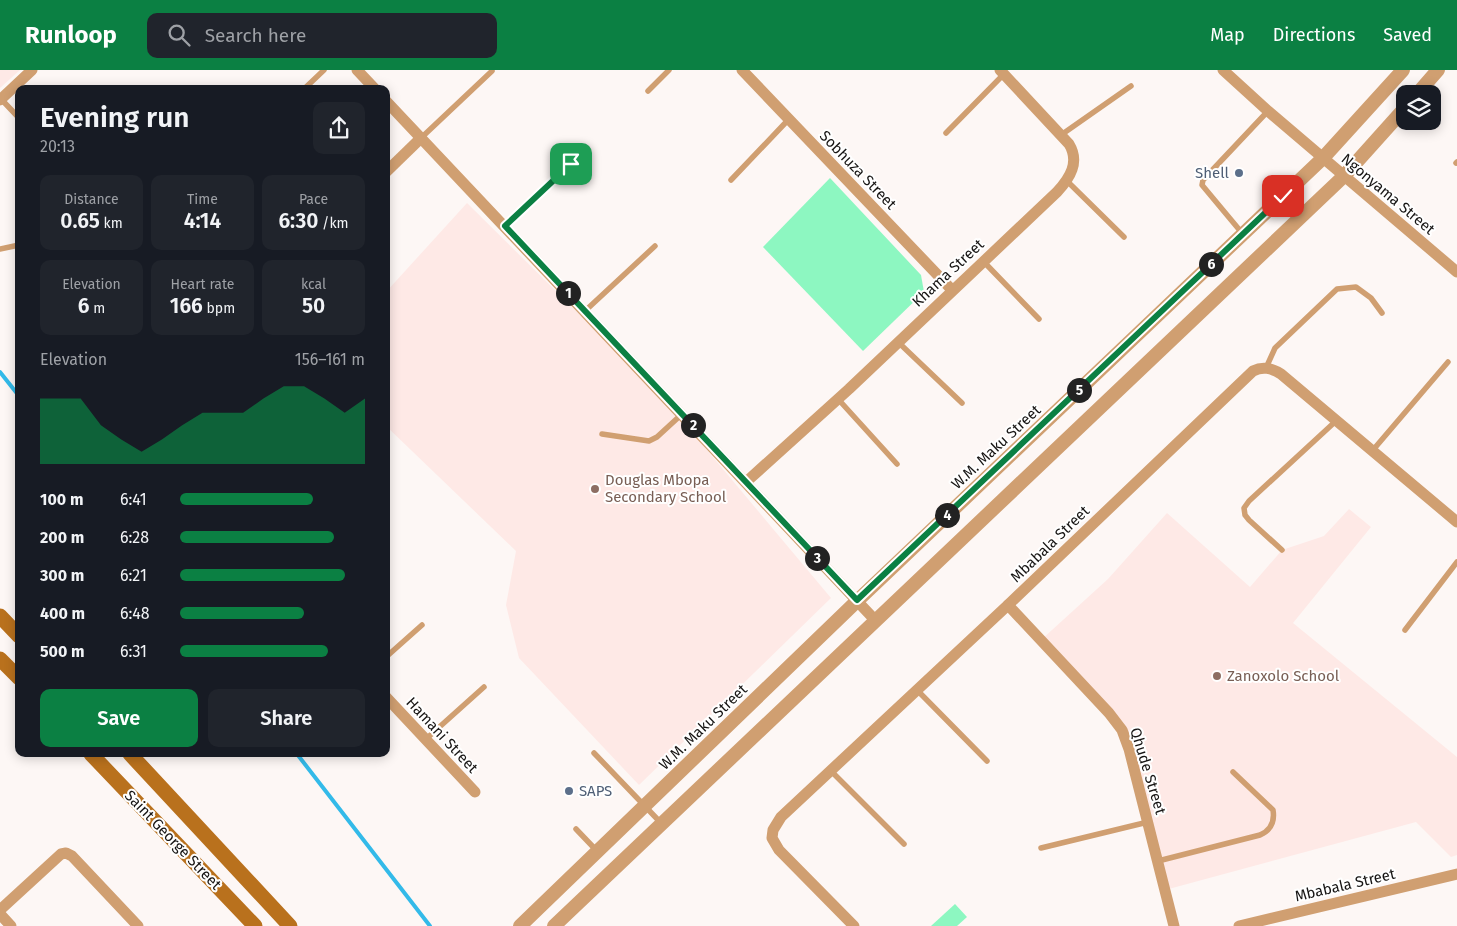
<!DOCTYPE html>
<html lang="en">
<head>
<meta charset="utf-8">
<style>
	body { margin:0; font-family:"Fira Sans",sans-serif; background:#20242c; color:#f1f3f6; height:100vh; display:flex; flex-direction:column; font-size:19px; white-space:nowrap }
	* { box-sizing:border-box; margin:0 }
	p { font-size:16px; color:#9ea1a6 }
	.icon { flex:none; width:28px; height:28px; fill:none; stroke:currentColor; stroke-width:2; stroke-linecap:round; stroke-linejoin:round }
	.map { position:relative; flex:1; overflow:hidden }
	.side { position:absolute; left:15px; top:15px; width:375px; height:672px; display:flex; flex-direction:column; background:#171b24; border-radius:10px; box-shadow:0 2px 12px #0003 }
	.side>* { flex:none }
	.buttons { position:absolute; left:1396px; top:15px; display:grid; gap:10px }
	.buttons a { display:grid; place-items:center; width:45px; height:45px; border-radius:10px; background:#171b24; box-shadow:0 2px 12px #0003; font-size:25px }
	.pin { position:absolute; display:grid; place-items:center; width:42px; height:42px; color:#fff; margin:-21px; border-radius:10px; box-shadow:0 2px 8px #0006 }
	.km { position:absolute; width:25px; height:25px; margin:-12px; border-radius:50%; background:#222; color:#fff; font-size:14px; line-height:25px; text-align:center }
	.round { display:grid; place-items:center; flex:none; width:52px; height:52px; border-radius:10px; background:#20242c }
	.head { display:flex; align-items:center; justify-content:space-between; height:85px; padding:0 25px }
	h1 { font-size:28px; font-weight:600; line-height:38px }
	.metrics { display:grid; grid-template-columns:repeat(3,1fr); gap:8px; height:85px; padding:5px 25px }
	.metrics div { display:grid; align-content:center; border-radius:10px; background:#20242c; text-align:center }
	.metrics b { font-size:21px; font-weight:600 }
	.metrics small { font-size:14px; font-weight:400 }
	.metrics p { font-size:14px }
	.chart { height:140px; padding:10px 25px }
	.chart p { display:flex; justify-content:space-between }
	.chart svg { width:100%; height:90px; margin-top:5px; fill:#0b8043; opacity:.7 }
	.action { display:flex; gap:10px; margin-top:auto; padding:10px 25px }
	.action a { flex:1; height:58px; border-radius:10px; background:#0b8043; color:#fff; font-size:20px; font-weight:600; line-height:58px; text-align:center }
	.action a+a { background:#20242c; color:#f1f3f6 }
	ul { padding:0 25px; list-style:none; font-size:16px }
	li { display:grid; grid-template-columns:80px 60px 1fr; align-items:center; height:38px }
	li i { height:12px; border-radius:6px; background:#0b8043 }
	header { display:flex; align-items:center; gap:30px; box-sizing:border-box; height:70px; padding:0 25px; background:#0b8043; color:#fff }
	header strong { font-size:24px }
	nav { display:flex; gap:28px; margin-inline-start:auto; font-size:18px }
	.search { width:350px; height:45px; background:#20242c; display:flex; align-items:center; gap:12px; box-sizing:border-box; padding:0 18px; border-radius:10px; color:#9ea1a6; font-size:19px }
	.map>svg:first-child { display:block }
	.education { fill:#fee9e6 }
	.green { fill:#8df7c1 }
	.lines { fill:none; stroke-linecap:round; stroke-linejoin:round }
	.stream { stroke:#33bae9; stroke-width:4 }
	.service { stroke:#d09f71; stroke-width:5.5 }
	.minor { stroke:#d09f71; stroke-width:11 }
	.tertiary { stroke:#d09f71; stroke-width:14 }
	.secondary { stroke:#b9711d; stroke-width:15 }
	.route-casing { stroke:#fff; stroke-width:10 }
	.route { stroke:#0b8043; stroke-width:6 }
	.service-dot { fill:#5c6f8a; stroke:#fff; stroke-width:2 }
	.education-dot { fill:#8d6e63; stroke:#fff; stroke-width:2 }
	.labels { text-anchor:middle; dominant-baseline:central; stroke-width:4; stroke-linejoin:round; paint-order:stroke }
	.street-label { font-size:15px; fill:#171514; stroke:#fff }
	.service-label { font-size:15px; fill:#4e5e75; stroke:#fff; text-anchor:end }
	.education-label { font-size:15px; fill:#785e54; stroke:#fff; text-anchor:start }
</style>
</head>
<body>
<header>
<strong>Runloop</strong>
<div class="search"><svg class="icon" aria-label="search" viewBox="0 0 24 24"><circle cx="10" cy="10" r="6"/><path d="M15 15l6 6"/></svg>Search here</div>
<nav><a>Map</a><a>Directions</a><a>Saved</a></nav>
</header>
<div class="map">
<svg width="1457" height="856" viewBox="0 0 1457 856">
	<rect width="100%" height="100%" fill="#fdf7f5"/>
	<g class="education">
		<path d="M0,0H20L0,18Z"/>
		<path d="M467,133L660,324L831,528L639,715L519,588L506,535L516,481L386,356V222Z"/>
		<path d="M1349,439L1371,457L1293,553L1457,687V785L1451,787L1416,752L1165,820L1126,669L1041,570L1108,509L1167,443L1250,517L1282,480L1324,466Z"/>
	</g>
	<g class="green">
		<path d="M830,108L921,205L924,222L863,281L763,177Z"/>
		<path d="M955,834L967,847L957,856H931Z"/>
	</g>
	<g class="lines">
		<g class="stream">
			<path d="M0,302L19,326"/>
			<path d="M297,684L430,856"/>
		</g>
		<g class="service">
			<path d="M304,19L324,0"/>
			<path d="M648,21L669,0"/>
			<path d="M1,29L19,48"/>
			<path d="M946,63L1004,4"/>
			<path d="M1061,65L1131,16"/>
			<path d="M421,68L492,1"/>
			<path d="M1456,93L1457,92"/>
			<path d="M731,110L789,49"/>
			<path d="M1067,111L1124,167"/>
			<path d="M505,157L571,94"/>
			<path d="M1242,163L1202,115L1203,110L1268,41"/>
			<path d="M0,179L19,175"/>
			<path d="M983,191L1039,249"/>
			<path d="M585,241L655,176"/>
			<path d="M898,272L962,333"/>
			<path d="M1266,298L1275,278L1337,219L1356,217L1371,228L1382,243"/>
			<path d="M838,329L897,394"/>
			<path d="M602,364L649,371L657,367L682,344"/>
			<path d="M1373,380L1448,292"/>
			<path d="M1282,480L1249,450L1245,445L1244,438L1249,431L1337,350"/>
			<path d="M1405,560L1457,492"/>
			<path d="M386,587L422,555"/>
			<path d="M917,620L987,691"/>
			<path d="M426,669L484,617"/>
			<path d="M594,683L662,754"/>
			<path d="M831,701L904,774"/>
			<path d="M576,759L597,781"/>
			<path d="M1041,778L1148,752"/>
			<path d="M1158,791L1260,765C1271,760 1275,752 1273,740L1233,702"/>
		</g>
		<g class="minor">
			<path d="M357,0L375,19"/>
			<path d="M742,0L952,220"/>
			<path d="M1223,0L1268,41L1457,202"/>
			<path d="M0,30L32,0"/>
			<path d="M386,31L875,550"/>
			<path d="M386,102L421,68"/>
			<path d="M746,412L849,319L1057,122C1070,108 1080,92 1069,74L1000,0"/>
			<path d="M1008,535L1109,643L1122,660L1129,679L1174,856"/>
			<path d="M386,627L475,722"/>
			<path d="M0,840L61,784L66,783L72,786L138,856"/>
			<path d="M0,844L11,856"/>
			<path d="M854,856L779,780L772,768L773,760L781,747L1008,535L1253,301C1263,296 1271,298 1281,304L1457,452"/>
			<path d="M1239,856L1457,804"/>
		</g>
		<g class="tertiary">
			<path d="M1417,24L1438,0"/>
			<path d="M520,856L857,531L1323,88L1403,0"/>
			<path d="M554,856L1344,106L1405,38"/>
		</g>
		<g class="secondary">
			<path d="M0,546L19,566"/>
			<path d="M0,589L19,608"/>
			<path d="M91,684L255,856"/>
			<path d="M130,684L290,856"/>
		</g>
	</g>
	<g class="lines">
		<g class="route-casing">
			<path id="route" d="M571,94L505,156L857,530L1283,126"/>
		</g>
		<use href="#route" class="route"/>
	</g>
	<g class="service-dot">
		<circle cx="1239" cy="103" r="5"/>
		<circle cx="569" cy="721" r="5"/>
	</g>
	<g class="education-dot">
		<circle cx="595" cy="419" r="5"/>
		<circle cx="1217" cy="606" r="5"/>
	</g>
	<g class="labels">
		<g class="street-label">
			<text transform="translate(858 100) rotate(46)">Sobhuza Street</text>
			<text transform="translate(1388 124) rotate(40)">Ngonyama Street</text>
			<text transform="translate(948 203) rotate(-43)">Khama Street</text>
			<text transform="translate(996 377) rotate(-43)">W.M. Maku Street</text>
			<text transform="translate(1050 474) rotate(-44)">Mbabala Street</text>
			<text transform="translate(703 657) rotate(-44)">W.M. Maku Street</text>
			<text transform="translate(442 665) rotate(47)">Hamani Street</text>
			<text transform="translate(1148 701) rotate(73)">Qhude Street</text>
			<text transform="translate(173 770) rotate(46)">Saint George Street</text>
			<text transform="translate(1345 815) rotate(-13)">Mbabala Street</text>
		</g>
		<g class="service-label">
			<text x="1229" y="103">Shell</text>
			<text x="579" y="721" text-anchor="start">SAPS</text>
		</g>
		<g class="education-label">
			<text x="605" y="410">Douglas Mbopa<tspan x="605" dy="17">Secondary School</tspan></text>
			<text x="1227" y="606">Zanoxolo School</text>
		</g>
	</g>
</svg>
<div class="buttons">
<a><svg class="icon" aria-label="layers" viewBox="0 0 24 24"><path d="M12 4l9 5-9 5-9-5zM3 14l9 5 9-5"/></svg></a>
</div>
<div class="pin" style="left:571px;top:94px;background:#1e9e55"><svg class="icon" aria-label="arrive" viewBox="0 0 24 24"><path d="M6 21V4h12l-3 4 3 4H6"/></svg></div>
<div class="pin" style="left:1283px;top:126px;background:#d93025"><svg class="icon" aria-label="check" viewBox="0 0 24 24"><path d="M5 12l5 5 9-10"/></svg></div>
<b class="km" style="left:568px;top:223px">1</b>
<b class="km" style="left:693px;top:355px">2</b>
<b class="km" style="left:817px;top:488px">3</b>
<b class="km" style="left:947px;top:445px">4</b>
<b class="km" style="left:1079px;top:320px">5</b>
<b class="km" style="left:1211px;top:194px">6</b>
<section class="side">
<div class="head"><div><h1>Evening run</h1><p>20:13</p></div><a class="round"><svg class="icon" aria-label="share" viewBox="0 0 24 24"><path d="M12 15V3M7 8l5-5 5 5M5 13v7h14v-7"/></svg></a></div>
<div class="metrics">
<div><p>Distance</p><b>0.65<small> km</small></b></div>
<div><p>Time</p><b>4:14</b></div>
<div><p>Pace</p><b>6:30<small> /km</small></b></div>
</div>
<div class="metrics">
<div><p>Elevation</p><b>6<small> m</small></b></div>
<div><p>Heart rate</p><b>166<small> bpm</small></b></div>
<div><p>kcal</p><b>50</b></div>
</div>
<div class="chart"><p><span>Elevation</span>156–161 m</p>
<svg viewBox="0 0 160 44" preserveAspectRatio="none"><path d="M0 44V12L10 12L20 12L30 25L40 32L50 38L60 32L70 25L80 19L90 19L100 19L110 12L120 6L130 6L140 12L150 19L160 12V44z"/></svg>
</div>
<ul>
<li><b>100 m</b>6:41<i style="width:72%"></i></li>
<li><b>200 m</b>6:28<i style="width:83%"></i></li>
<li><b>300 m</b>6:21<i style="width:89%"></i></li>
<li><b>400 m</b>6:48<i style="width:67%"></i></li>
<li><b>500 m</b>6:31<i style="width:80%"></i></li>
</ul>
<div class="action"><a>Save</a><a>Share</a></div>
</section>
</div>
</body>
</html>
